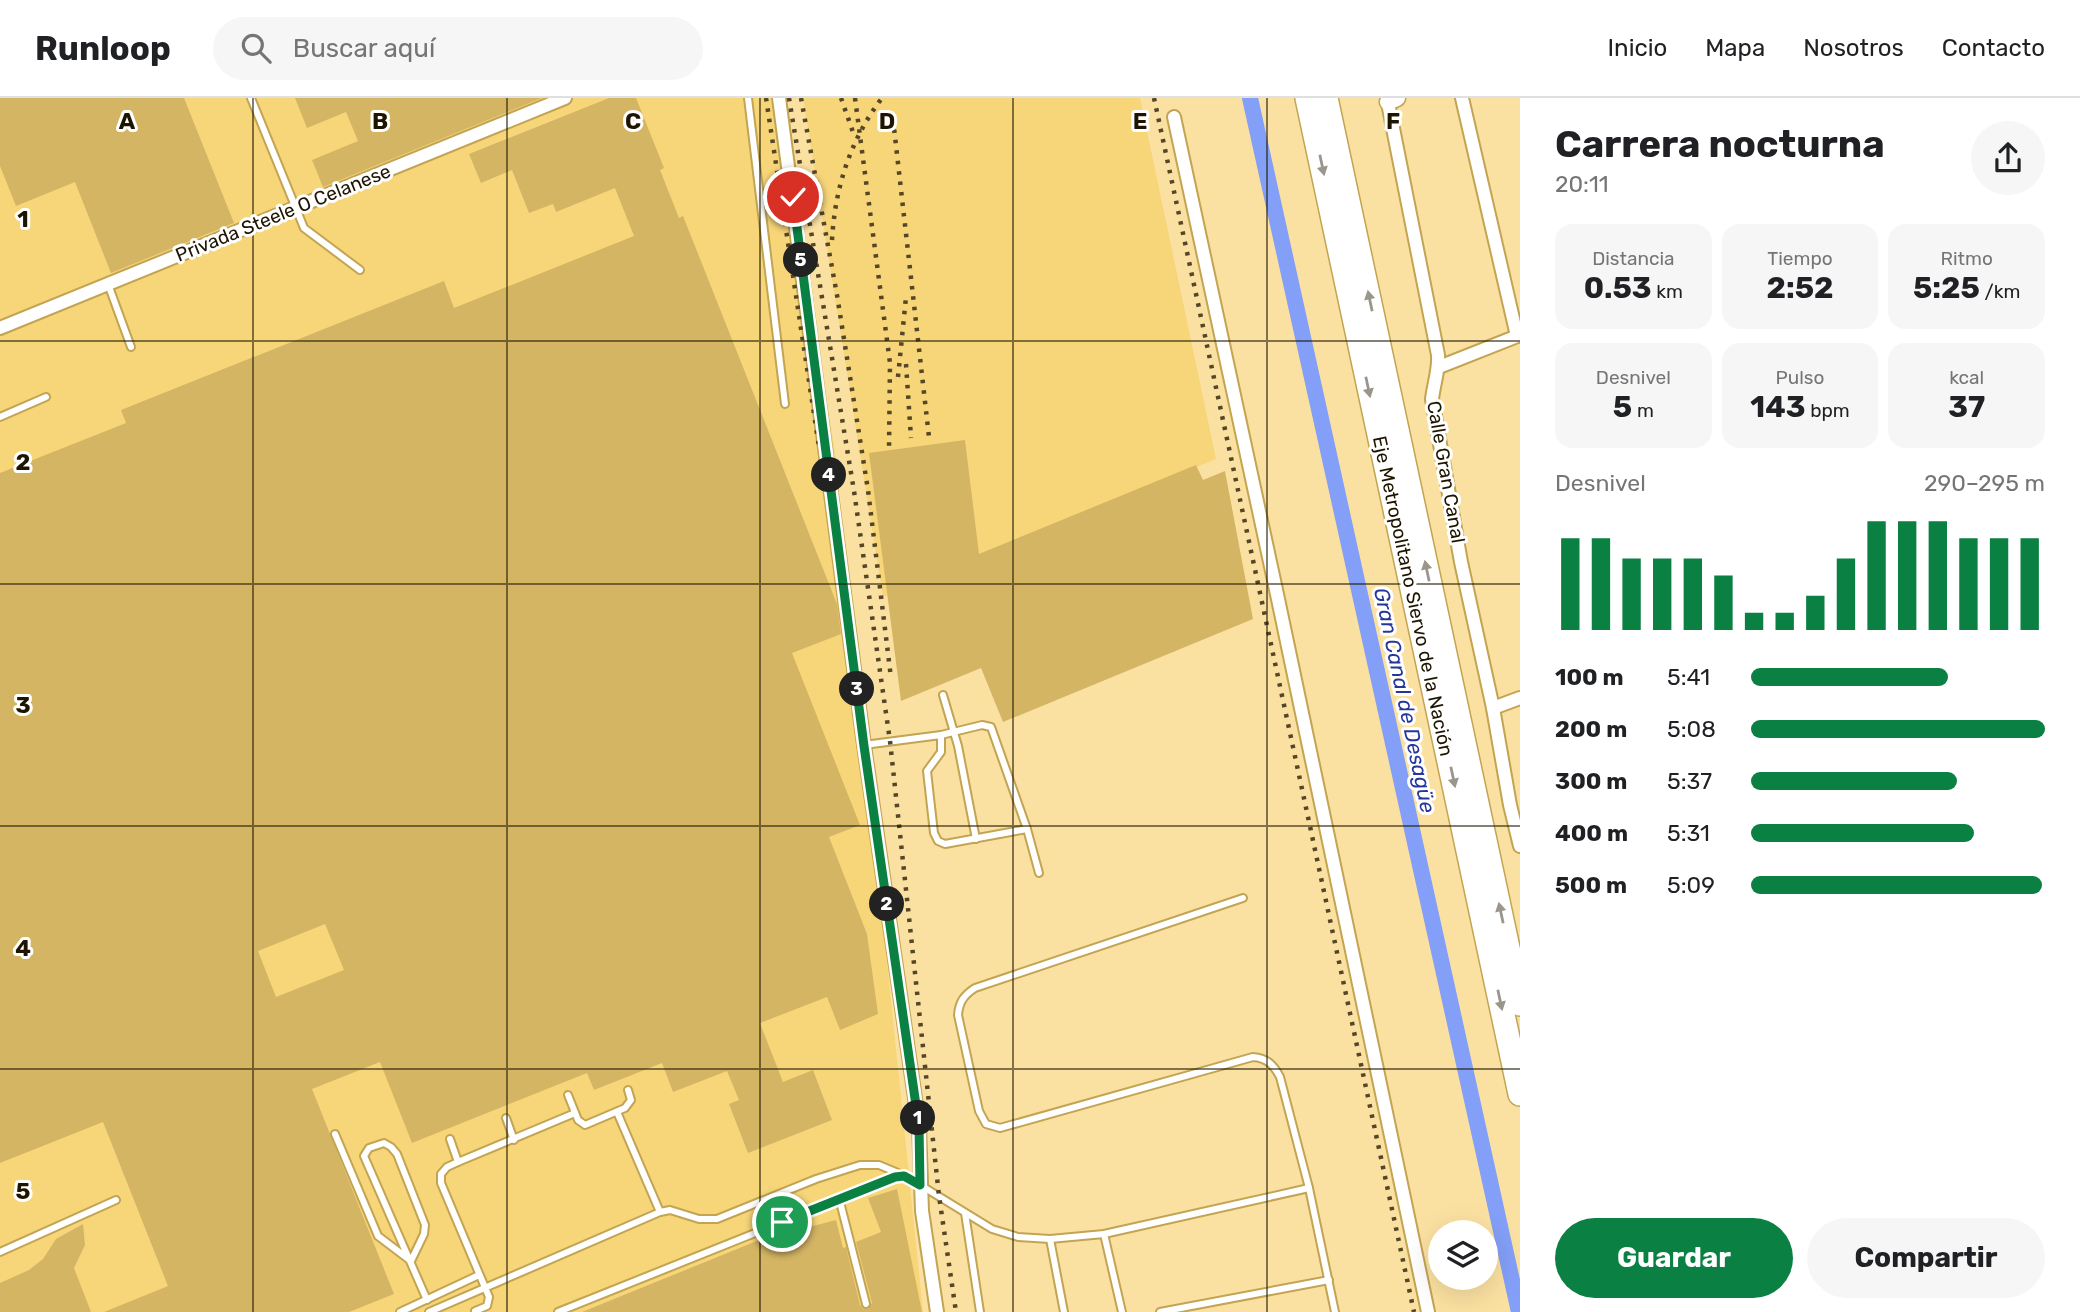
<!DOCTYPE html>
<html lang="es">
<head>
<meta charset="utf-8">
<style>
	body { margin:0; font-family:Rubik,sans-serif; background:#f6f6f6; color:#202124; height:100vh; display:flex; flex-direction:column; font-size:26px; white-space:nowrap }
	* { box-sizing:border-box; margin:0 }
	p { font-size:23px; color:#757577 }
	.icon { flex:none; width:38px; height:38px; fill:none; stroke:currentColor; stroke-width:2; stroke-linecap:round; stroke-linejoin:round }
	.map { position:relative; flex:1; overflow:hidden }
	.side { display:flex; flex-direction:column; background:#fff; width:560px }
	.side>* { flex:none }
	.tools { position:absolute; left:1428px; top:1122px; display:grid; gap:14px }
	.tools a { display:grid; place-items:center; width:70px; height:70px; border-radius:50%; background:#fff; box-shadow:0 7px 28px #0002; font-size:35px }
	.pin { position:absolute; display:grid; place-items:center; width:60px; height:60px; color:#fff; margin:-30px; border:4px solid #fff; border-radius:50%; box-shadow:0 2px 7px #0007 }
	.km { position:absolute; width:35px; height:35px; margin:-18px; border-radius:50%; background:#222; color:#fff; font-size:19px; line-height:35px; text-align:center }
	.round { display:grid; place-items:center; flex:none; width:74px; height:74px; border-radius:37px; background:#f6f6f6 }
	.head { display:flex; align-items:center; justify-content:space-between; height:119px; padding:0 35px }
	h1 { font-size:38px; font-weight:700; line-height:52px }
	.stats { display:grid; grid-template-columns:repeat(3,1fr); gap:10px; height:119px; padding:7px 35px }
	.stats div { display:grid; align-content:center; border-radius:18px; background:#f6f6f6; text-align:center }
	.stats b { font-size:30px; font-weight:700 }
	.stats small { font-size:19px; font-weight:400 }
	.stats p { font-size:19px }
	.chart { height:196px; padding:14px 35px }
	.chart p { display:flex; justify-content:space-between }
	.chart svg { width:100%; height:126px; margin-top:7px; stroke:#0b8043; stroke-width:6 }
	.action { display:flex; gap:14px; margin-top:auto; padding:14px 35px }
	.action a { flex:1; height:80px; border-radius:42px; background:#0b8043; color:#fff; font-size:28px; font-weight:700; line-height:80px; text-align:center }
	.action a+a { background:#f6f6f6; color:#202124 }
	ul { padding:0 35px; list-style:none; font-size:23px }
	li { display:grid; grid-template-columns:112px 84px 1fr; align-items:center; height:52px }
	li i { height:18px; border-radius:9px; background:#0b8043 }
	header { display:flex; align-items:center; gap:42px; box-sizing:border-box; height:98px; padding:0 35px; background:#fff; border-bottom:2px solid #e0e0e0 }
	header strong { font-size:33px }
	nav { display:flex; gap:38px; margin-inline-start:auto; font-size:24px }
	.search { width:490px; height:63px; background:#f6f6f6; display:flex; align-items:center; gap:18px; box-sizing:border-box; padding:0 24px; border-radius:38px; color:#757577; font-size:26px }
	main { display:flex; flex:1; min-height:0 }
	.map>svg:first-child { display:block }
	.built { fill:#f7d579 }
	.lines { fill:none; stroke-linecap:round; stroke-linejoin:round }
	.canal { stroke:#839ff7; stroke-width:16 }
	.building { fill:#d4b564; fill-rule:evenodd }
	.service-casing { stroke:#c2a452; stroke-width:10 }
	.minor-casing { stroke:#c2a452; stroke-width:16 }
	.tertiary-casing { stroke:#c2a452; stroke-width:19 }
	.motorway-casing { stroke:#c2a452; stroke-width:26 }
	.service { stroke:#fff; stroke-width:6 }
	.minor { stroke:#fff; stroke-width:12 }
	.tertiary { stroke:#fff; stroke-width:16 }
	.motorway { stroke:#fff; stroke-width:23 }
	.rail { stroke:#544627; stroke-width:4.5; stroke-dasharray:3.5 7; stroke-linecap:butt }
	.oneway { fill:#9a968c }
	.route-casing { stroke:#fff; stroke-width:14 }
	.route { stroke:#0b8043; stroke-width:9 }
	.grid { fill:none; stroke:#1e1500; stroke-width:2; stroke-opacity:0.55 }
	.labels { text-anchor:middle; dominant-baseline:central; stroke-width:6; stroke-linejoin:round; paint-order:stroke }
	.street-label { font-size:19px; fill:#1e1500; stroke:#fff }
	.water-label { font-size:21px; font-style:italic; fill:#25379b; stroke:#fff }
	.grid-label { font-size:23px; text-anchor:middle; font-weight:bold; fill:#1e1500; stroke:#fff; stroke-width:6; stroke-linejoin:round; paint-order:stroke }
</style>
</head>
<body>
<header>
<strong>Runloop</strong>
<div class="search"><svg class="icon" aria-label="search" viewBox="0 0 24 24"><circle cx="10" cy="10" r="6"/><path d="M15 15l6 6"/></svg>Buscar aquí</div>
<nav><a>Inicio</a><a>Mapa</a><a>Nosotros</a><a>Contacto</a></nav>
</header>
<main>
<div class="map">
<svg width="1520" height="1214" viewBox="0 0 1520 1214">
	<rect width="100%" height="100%" fill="#fbe1a1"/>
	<g class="built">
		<path d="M0,0H771L834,347L923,1214H0Z"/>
		<path d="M803,0H1140L1216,361L883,499Z"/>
	</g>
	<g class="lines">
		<path class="canal" d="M1250,0L1519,1214"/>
	</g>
	<g class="building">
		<path d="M0,0H184L234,125L111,175L75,84L16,108L0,68Z"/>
		<path d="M295,0H542L323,89L312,62L358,43L346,14L307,30Z"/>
		<path d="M609,0H636L664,70L660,72L679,120L683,118L837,506L841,536L792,555L860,727L829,739L867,836L878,916L840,932L827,899L760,925L783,984L813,972L832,1022L748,1055L729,1006L739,1002L727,973L673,994L662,965L594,992L587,975L412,1045L380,964L312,991L394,1196L349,1214H104L168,1188L103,1024L0,1065V375L126,325L121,312L444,183L454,210L634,138L615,90L556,114L553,106L529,115L512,72L481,85L469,56ZM325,826L344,872L276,899L258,853Z"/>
		<path d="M965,342L979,456L1196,367L1203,382L1225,373L1253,521L1003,624L981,570L901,603L869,355Z"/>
		<path d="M897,1091L922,1214H582L774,1136L775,1138L836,1122L843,1150L846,1149L860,1207L864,1211H868L872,1205L856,1144L881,1134L868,1100Z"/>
		<path d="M83,1126L85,1147L74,1170L91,1214H0V1185L29,1172L43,1161L56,1141Z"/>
	</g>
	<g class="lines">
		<g class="service-casing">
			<g id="service">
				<path d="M251,0L304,130L360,172"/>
				<path d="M748,0L785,306"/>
				<path d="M108,186L131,249"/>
				<path d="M0,319L46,299"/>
				<path d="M943,597L958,648L976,741"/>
				<path d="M941,637V654L927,673L934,735L938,743L945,746L1027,731"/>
				<path d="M864,647L941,637L982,627L991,629L1027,731L1039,775"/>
				<path d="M1243,800L975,890C964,897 959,904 958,917L979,1013L986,1026L1000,1030L1253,959C1267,960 1274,967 1280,979L1309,1090L1335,1214"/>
				<path d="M568,997L578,1022L585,1027L625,1010L631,1002L628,992"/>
				<path d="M617,1014L660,1114"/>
				<path d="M506,1020L514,1042"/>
				<path d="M335,1036L378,1138L411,1163L424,1136L425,1127L397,1056L391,1049L384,1045L369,1050L364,1058L427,1202"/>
				<path d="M450,1041L458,1064"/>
				<path d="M839,1100L866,1206"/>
				<path d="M965,1115L980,1214"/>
				<path d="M1104,1136L1122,1214"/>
				<path d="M1050,1141L1064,1214"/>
				<path d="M0,1154L116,1102"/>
				<path d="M475,1213L487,1208L489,1199L441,1085V1076L447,1069L458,1064L575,1015"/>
				<path d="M400,1214L479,1177"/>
				<path d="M429,1214L660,1114L670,1112L699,1121H717L816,1081L860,1067H879L903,1077"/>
				<path d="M558,1214L895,1079L904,1078L912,1082L992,1131L1018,1139L1050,1141L1104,1136L1309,1090"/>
				<path d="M1160,1214L1329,1182"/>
			</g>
		</g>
		<g class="minor-casing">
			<g id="minor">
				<path d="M779,0L864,647L919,1028L922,1113L937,1214"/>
				<path d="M1387,0L1438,257C1439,272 1434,285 1432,301L1461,464L1493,610L1510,707L1520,748"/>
				<path d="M1462,0L1517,238"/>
				<path d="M1174,19L1278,501L1428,1214"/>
				<path d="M0,230L565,0"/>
				<path d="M1439,269L1520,237"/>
				<path d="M1493,610L1520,600"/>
			</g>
		</g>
		<g class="tertiary-casing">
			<path id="tertiary" d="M1388,4L1397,0"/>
		</g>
		<g class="motorway-casing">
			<g id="motorway">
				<path d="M1307,0L1520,996"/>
				<path d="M1326,0L1520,906"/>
			</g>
		</g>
		<use href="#service" class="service"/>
		<use href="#minor" class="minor"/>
		<use href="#tertiary" class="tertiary"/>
		<use href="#motorway" class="motorway"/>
		<g class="rail">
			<path d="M766,0L819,349"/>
			<path d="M789,0L854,393L890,643L939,1098L956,1214"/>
			<path d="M801,0L837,197L868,392L891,580"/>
			<path d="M841,0L854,37"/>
			<path d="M855,0L890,265L889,352"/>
			<path d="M1154,0L1414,1214"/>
			<path d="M893,21L929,339"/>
			<path d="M832,142C835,90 850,42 882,0"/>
			<path d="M906,266L911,340"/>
			<path d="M898,279L906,199"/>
		</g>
	</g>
	<defs><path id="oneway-solid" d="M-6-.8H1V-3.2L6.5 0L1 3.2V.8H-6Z" transform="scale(1.75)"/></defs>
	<g class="oneway">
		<use href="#oneway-solid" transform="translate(1322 67) rotate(78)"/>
		<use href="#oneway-solid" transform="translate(1370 203) rotate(-102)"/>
		<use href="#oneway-solid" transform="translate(1368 289) rotate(78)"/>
		<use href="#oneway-solid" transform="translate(1427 473) rotate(-102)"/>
		<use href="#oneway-solid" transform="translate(1453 679) rotate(78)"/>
		<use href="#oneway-solid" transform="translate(1501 815) rotate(-102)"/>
		<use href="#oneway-solid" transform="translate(1500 902) rotate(78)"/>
	</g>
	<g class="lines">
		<g class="route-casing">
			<path id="route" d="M782,1124L895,1079L904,1078L920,1087L919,1028L864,648L793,99"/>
		</g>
		<use href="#route" class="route"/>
	</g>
	<path class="grid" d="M253,0V1214M507,0V1214M760,0V1214M1013,0V1214M1267,0V1214M0,243H1520M0,486H1520M0,728H1520M0,971H1520"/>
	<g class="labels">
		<g class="street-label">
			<text transform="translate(283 115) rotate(-22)">Privada Steele O Celanese</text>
			<text transform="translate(1446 374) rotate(80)">Calle Gran Canal</text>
			<text transform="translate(1413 498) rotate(78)">Eje Metropolitano Siervo de la Nación</text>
		</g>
		<g class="water-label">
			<text transform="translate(1405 602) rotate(78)">Gran Canal de Desagüe</text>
		</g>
	</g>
	<g class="grid-label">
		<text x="127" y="31">A</text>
		<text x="380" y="31">B</text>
		<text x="633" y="31">C</text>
		<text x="887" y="31">D</text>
		<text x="1140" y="31">E</text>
		<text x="1393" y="31">F</text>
		<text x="23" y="129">1</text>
		<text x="23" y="372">2</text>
		<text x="23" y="615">3</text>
		<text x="23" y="858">4</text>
		<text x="23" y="1101">5</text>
	</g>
</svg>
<div class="tools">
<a><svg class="icon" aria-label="layers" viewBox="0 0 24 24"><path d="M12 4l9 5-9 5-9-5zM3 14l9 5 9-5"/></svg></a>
</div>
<div class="pin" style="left:782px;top:1124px;background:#1e9e55"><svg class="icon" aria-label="arrive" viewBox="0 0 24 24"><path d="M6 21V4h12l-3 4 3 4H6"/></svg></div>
<div class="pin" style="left:793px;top:99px;background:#d93025"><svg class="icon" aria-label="check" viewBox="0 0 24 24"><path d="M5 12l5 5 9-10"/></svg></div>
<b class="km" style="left:918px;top:1020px">1</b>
<b class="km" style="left:887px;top:806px">2</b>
<b class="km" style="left:857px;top:591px">3</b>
<b class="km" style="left:829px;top:377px">4</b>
<b class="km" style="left:801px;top:162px">5</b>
</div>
<section class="side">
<div class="head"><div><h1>Carrera nocturna</h1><p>20:11</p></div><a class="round"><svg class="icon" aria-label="share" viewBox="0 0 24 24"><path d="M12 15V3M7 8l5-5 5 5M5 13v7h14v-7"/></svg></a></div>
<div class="stats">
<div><p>Distancia</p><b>0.53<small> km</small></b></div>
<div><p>Tiempo</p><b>2:52</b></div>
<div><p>Ritmo</p><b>5:25<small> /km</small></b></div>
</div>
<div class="stats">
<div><p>Desnivel</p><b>5<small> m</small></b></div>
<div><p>Pulso</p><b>143<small> bpm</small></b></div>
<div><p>kcal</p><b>37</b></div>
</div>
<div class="chart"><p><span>Desnivel</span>290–295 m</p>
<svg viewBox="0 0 160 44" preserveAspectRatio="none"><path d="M5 44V12M15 44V12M25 44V19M35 44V19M45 44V19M55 44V25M65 44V38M75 44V38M85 44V32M95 44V19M105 44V6M115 44V6M125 44V6M135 44V12M145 44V12M155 44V12"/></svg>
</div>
<ul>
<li><b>100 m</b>5:41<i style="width:67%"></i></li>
<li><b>200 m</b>5:08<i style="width:100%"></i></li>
<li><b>300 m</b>5:37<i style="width:70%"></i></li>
<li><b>400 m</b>5:31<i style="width:76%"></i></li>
<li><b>500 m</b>5:09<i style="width:99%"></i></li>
</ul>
<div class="action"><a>Guardar</a><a>Compartir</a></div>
</section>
</main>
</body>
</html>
